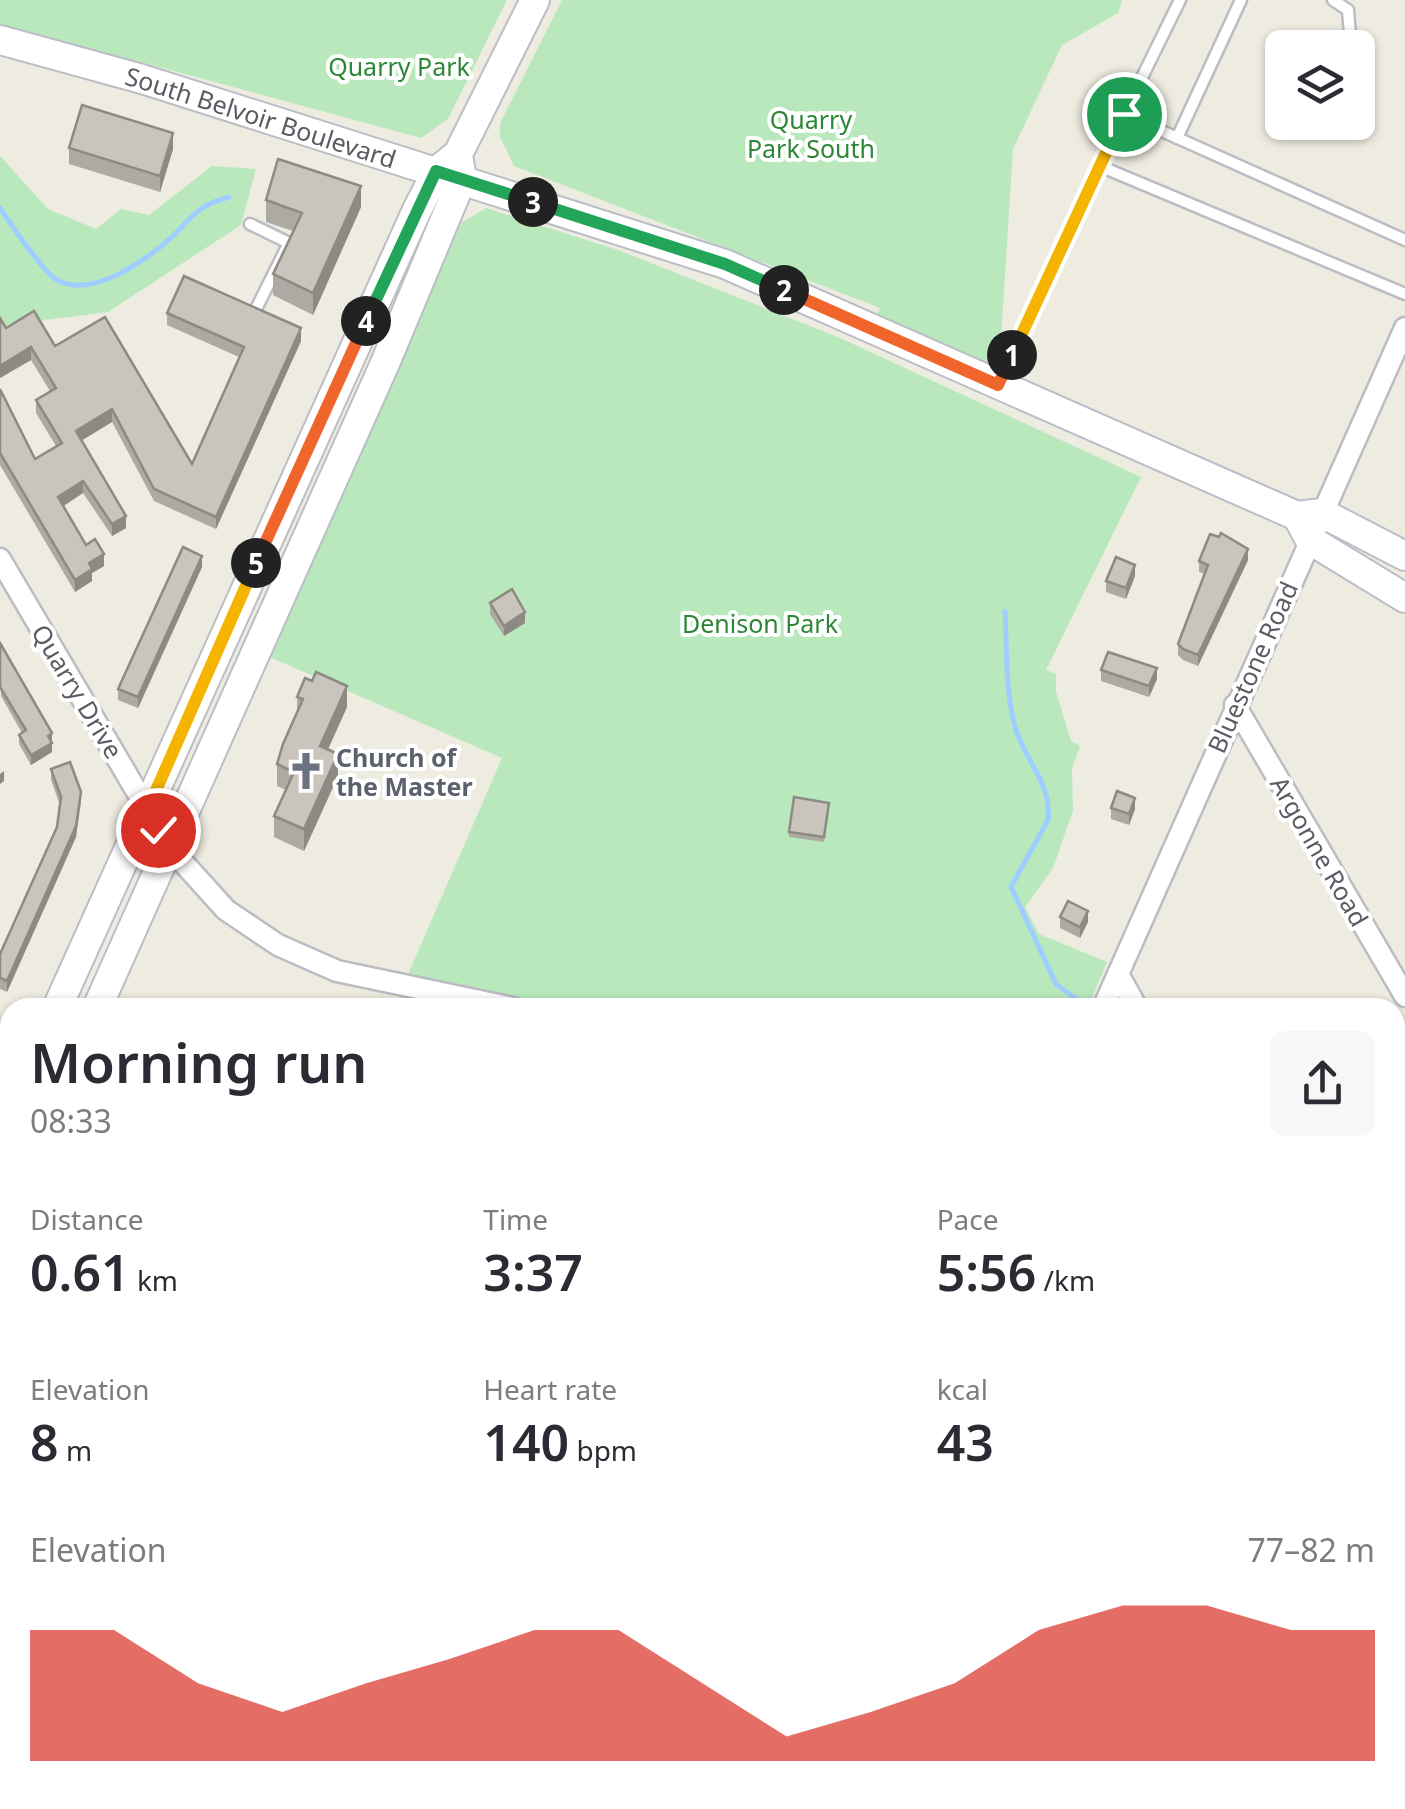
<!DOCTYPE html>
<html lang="en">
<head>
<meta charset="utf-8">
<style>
	body { margin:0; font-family:"Noto Sans",sans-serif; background:#f7f7f7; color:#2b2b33; height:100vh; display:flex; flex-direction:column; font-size:38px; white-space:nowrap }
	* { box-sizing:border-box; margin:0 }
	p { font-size:32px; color:#7c7c81 }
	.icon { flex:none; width:55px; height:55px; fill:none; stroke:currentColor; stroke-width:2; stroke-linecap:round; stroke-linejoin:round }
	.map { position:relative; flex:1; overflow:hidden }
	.side { position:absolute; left:0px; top:998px; width:1405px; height:812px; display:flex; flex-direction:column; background:#fff; border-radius:30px 30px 0 0; box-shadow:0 2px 8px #0004 }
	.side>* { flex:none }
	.tools { position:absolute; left:1265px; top:30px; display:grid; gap:20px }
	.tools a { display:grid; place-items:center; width:110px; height:110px; border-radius:15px; background:#fff; box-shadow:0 2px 8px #0004; font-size:50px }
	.pin { position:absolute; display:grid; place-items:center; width:85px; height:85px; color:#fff; margin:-42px; border:5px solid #fff; border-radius:50%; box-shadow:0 2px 10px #0007 }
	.km { position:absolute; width:50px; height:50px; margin:-25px; border-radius:50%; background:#222; color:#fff; font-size:28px; line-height:50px; text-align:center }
	.round { display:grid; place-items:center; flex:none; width:105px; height:105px; border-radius:15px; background:#f7f7f7 }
	.summary { display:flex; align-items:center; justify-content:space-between; height:170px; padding:0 30px }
	h1 { font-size:55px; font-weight:600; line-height:75px }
	.figures { display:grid; grid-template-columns:repeat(3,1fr); gap:15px; height:170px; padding:10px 30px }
	.figures div { display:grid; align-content:center }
	.figures b { font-size:50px; font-weight:600 }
	.figures small { font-size:28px; font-weight:400 }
	.figures p { font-size:28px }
	.chart { height:280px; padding:20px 30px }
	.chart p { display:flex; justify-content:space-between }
	.chart svg { width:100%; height:180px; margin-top:10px; fill:#d93025; opacity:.7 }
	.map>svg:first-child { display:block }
	.green { fill:#b9e8bd }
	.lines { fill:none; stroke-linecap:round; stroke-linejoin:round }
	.stream { stroke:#9fcdff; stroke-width:5 }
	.lane-casing { stroke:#bbbdc3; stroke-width:15 }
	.street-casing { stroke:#bbbdc3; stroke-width:25 }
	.secondary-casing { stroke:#bbbec6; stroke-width:32 }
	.lane { stroke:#fff; stroke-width:10 }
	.street { stroke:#fff; stroke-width:20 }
	.secondary { stroke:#fff; stroke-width:28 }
	.wall { fill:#ada9a3 }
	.shaded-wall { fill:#8d8a84 }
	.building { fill:#c9c5bd; stroke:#8d8a84; stroke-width:2.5 }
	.split-1-casing { stroke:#fff; stroke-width:20 }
	.split-2-casing { stroke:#fff; stroke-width:20 }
	.split-3-casing { stroke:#fff; stroke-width:20 }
	.split-4-casing { stroke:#fff; stroke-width:20 }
	.split-5-casing { stroke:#fff; stroke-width:20 }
	.split-6-casing { stroke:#fff; stroke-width:20 }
	.split-1 { stroke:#f5b400; stroke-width:12 }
	.split-2 { stroke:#f0652b; stroke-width:12 }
	.split-3 { stroke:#22a559; stroke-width:12 }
	.split-4 { stroke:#22a559; stroke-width:12 }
	.split-5 { stroke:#f0652b; stroke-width:12 }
	.split-6 { stroke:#f5b400; stroke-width:12 }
	.labels { text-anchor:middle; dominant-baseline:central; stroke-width:8; stroke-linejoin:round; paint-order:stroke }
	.park-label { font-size:25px; fill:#2c8737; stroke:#fff }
	.street-label { font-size:25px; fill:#595c63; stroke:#fff }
	.worship-label { font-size:25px; font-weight:bold; fill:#5b616d; stroke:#fff; text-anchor:start }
</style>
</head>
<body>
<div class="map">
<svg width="1405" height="1809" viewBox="0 0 1405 1809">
	<rect width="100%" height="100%" fill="#eeece0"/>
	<g class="green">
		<path d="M0,0H507L448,119L421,138L0,24Z"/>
		<path d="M562,0H1122L1118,13L1062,45L1013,149L998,385L871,329L880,308L514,166L500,137V123Z"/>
		<path d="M0,156L48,209L96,229L121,209L149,215L212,166L256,169L241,225L108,312L6,325L0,316Z"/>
		<path d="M486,208L618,250L838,337L1141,477L1046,670L1056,674V692L1071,741L1080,746L1072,769L1073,811L1053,868L1025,907L1039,934L1107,962L1088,1008H575L406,979L502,758L267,656L461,223Z"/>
		<path d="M0,1554L10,1561V1679L0,1676Z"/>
	</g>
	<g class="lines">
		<g class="stream">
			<path d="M0,208C10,223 44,273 57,280C93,300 149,258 174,235C196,213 197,206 229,197"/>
			<path d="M1005,611C1007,649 1005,689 1015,727C1025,762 1052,782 1048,820L1011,887L1056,984L1077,1000"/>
		</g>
		<g class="lane-casing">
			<g id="lane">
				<path d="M1333,0L1348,10L1351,48"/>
				<path d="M1124,114L1180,0"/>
				<path d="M1177,138L1241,0"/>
				<path d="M250,224L289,243L256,309"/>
				<path d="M1405,240L1124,114L1102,167L1405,294"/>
				<path d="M1000,382L1074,216L1102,167"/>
			</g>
		</g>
		<g class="street-casing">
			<g id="street">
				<path d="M0,559L170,848L226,910L278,945L337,971L513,1008"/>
				<path d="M1235,705L1405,996"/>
				<path d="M1118,974L1137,1008"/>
				<path d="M1103,1008L1405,328"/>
				<path d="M0,1054L10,1071"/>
				<path d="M1395,1449L1405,1466"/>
				<path d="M0,1461L10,1465"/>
				<path d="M1395,1655L1405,1649"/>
				<path d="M866,1800L882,1809"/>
				<path d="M1289,1800L1295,1809"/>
				<path d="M0,1809H2"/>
				<path d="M743,1809L747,1800"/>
			</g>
		</g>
		<g class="secondary-casing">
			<g id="secondary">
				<path id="s1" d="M0,40L142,79L725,264L1297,516L1322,513L1405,556"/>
				<path d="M1297,516L1310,540L1405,598"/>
				<path d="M57,1008L417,210L437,171L458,154L535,0"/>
				<path d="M97,1008L386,361L462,179L459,161"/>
				<path d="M0,1132L10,1110"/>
				<path d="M0,1223L10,1201"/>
			</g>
		</g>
		<use href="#lane" class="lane"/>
		<use href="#street" class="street"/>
		<use href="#secondary" class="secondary"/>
	</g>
	<g class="wall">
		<path d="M69,148L173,149L160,192L69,164Z"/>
		<path d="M266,200L361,207L313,315L273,295V274L293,231L266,222Z"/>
		<path d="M167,313L301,341L216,529L154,501L112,422L82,440L126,528L112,536L83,493L64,506L86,545L104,566L92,573V581L75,592L0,465V389L35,459L56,446L36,413V400L50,391L31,360L0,378V318L6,328L55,346L192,464L239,357L167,325Z"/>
		<path d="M1248,560L1198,666L1183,660L1178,655V644L1205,574L1199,572V561Z"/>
		<path d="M202,567L138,708L118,700V689Z"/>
		<path d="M1135,576L1126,599L1106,592V581Z"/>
		<path d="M490,603L525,623L504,636L490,614Z"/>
		<path d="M0,643L52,733V752L31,765L19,744V735L22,733L1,696Z"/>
		<path d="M1101,670L1157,679L1149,697L1101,681Z"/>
		<path d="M297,697L347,707L328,749L338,776L304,851L274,837V816L286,790L277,786V764L297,712Z"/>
		<path d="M51,769L81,803L76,837L7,992L0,989V954L57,827L60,805L51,780Z"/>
		<path d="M829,808L824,842L789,837V832Z"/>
		<path d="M1111,808L1135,809L1129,825L1111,819Z"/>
		<path d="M1060,917L1088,922L1080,938L1060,928Z"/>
		<path d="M662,1800H681L677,1808L662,1805Z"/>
	</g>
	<g class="shaded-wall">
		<path d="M173,133V149L160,192V176Z"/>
		<path d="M361,186V207L313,315V293Z"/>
		<path d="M301,328V341L216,529V517Z"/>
		<path d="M31,347V360L0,378V366Z"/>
		<path d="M112,409V422L76,444V431Z"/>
		<path d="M83,481V493L58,509V497Z"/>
		<path d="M126,516V528L112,536V524Z"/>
		<path d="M1248,549V560L1198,666V655Z"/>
		<path d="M104,554V566L92,573V581L75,592V580L89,563Z"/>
		<path d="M202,556V567L138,708V697Z"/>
		<path d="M1135,565V576L1126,599V588Z"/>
		<path d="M525,612V623L504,636V626Z"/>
		<path d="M1157,668V679L1149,697V686Z"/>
		<path d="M347,686V707L320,767V746Z"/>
		<path d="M52,733V752L31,765V755Z"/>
		<path d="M338,754V776L304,851V829Z"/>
		<path d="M4,771V781L0,784V774Z"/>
		<path d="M81,792L76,837L7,992V981Z"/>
		<path d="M1135,798V809L1129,825V814Z"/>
		<path d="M1088,911V922L1080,938V927Z"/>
	</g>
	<g class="building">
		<path d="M82,105L173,133L160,176L69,148Z"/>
		<path d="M278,159L361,186L313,293L273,274L302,213L266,200Z"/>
		<path d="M184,276L301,328L216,517L154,489L112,409L76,431L126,516L112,524L83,481L58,497L86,545L95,539L104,554L89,563L92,569L75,580L0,453V389L35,459L62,443L36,400L56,388L31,347L0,366V318L6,328L34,311L55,346L105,317L192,464L244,347L167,313Z"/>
		<path d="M1221,533L1248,549L1198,655L1183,649L1178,644L1208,565L1199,561L1210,534L1219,537Z"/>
		<path d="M183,547L202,556L138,697L118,689Z"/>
		<path d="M1116,557L1135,565L1126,588L1106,581Z"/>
		<path d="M512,589L525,612L504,626L490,603Z"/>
		<path d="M0,643L52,733L48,736L52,743L31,755L19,735L26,730L0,687Z"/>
		<path d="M1108,652L1157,668L1149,686L1101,670Z"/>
		<path d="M316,672L347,686L320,746L338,754L304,829L274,816L294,772L277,764L283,744L303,699L297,697L305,678L312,681Z"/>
		<path d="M70,762L81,792L76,826L7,981L0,978V954L57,827L61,797L51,769Z"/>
		<path d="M1117,791L1135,798L1129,814L1111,808Z"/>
		<path d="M794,797L829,803L824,837L789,832Z"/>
		<path d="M1068,901L1088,911L1080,927L1060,917Z"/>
		<path d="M645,1805L668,1807V1809H644Z"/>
	</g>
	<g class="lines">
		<g class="split-1-casing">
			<path id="split-1" d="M1012,355L1124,114"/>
		</g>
		<g class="split-2-casing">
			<path id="split-2" d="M784,290L998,385L1012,355"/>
		</g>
		<g class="split-3-casing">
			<path id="split-3" d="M533,202L725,264L784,290"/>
		</g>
		<g class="split-4-casing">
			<path id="split-4" d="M366,321L436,171L533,202"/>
		</g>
		<g class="split-5-casing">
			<path id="split-5" d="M256,563L366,321"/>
		</g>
		<g class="split-6-casing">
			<path id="split-6" d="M158,830L147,811L256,563"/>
		</g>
		<use href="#split-1" class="split-1"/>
		<use href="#split-2" class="split-2"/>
		<use href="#split-3" class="split-3"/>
		<use href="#split-4" class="split-4"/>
		<use href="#split-5" class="split-5"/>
		<use href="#split-6" class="split-6"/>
	</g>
	<defs>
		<g id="church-bare" transform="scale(3)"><path d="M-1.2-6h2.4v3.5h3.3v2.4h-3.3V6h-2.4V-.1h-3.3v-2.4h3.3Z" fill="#6b7280" stroke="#fff" stroke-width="2.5" paint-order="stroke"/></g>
	</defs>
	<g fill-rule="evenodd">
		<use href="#church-bare" x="306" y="771"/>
	</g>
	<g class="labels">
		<g class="park-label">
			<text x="399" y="66">Quarry Park</text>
			<text x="811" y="119">Quarry<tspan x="811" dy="29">Park South</tspan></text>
			<text x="760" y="623">Denison Park</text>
		</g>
		<g class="street-label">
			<text stroke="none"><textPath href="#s1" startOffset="272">South Belvoir Boulevard</textPath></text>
			<text transform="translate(1252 667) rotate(-66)">Bluestone Road</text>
			<text transform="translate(78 691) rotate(59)">Quarry Drive</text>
			<text transform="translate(1320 851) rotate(60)">Argonne Road</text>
		</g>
		<g class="worship-label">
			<text x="336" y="757">Church of<tspan x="336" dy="29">the Master</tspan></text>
		</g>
	</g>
</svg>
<div class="tools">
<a><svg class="icon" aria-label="layers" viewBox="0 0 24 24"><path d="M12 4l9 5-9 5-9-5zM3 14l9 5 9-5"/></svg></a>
</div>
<div class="pin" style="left:1124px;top:114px;background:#1e9e55"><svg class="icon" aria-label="arrive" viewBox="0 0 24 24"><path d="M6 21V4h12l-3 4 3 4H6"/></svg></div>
<div class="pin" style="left:158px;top:830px;background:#d93025"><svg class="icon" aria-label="check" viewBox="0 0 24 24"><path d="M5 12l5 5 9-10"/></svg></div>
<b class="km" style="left:1012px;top:355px">1</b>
<b class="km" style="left:784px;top:290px">2</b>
<b class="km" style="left:533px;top:202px">3</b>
<b class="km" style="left:366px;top:321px">4</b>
<b class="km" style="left:256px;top:563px">5</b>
<section class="side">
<div class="summary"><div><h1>Morning run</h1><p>08:33</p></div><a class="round"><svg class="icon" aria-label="share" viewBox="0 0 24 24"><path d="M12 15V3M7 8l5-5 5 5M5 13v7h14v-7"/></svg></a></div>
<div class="figures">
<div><p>Distance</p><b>0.61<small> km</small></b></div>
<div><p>Time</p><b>3:37</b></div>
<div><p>Pace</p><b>5:56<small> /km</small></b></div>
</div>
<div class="figures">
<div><p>Elevation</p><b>8<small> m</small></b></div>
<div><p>Heart rate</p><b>140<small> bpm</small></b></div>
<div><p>kcal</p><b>43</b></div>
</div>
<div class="chart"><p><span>Elevation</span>77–82 m</p>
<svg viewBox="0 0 160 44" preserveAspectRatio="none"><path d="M0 44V12L10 12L20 25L30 32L40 25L50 19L60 12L70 12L80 25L90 38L100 32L110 25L120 12L130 6L140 6L150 12L160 12V44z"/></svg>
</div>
</section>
</div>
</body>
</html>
